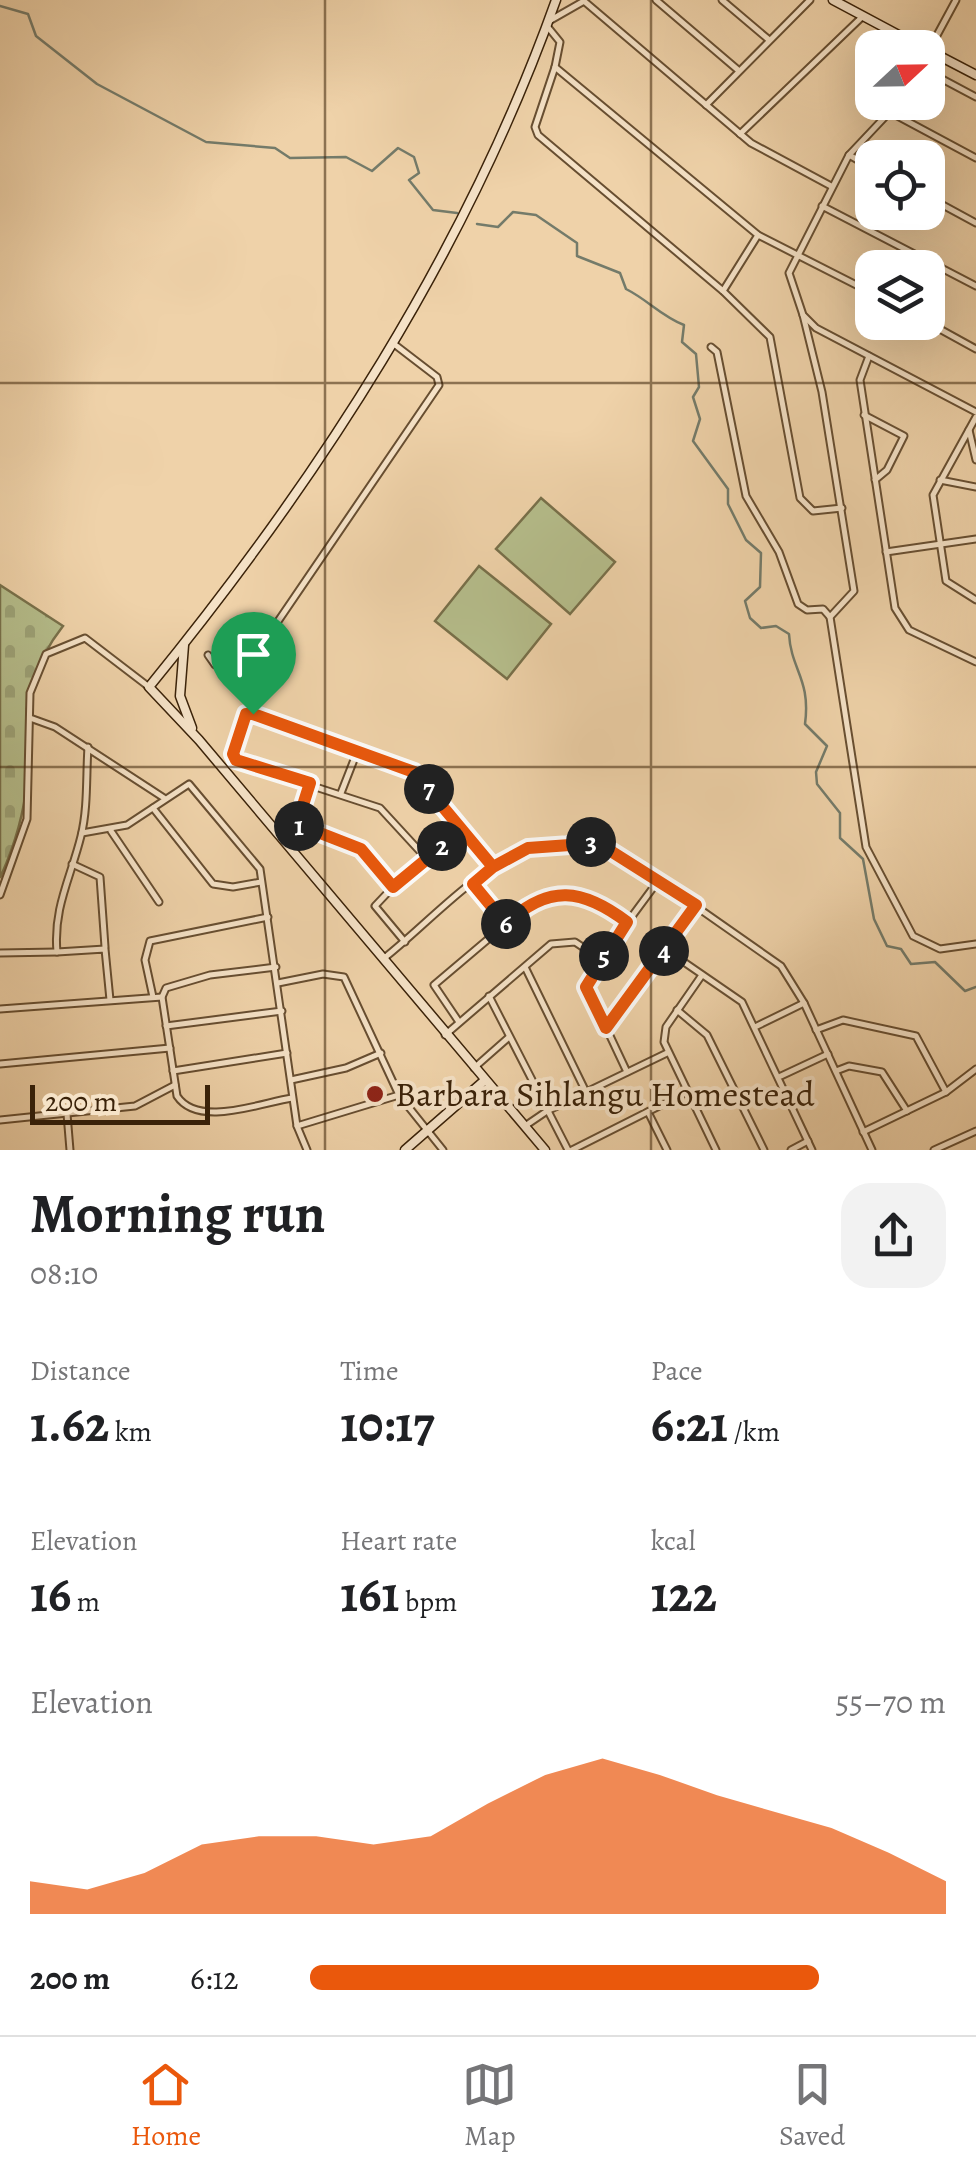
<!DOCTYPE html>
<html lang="en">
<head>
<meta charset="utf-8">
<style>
	body { margin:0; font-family:Alegreya,serif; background:#f2f2f2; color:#202124; height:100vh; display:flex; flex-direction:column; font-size:38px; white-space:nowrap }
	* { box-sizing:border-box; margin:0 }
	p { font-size:32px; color:#757577 }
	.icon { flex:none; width:55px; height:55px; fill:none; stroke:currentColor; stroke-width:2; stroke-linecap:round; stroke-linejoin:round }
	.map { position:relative; height:1150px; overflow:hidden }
	.panel { display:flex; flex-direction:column; background:#fff; flex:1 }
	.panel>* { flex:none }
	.needle { width:65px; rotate:68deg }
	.tools { position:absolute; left:855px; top:30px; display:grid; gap:20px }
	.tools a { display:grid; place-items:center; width:90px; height:90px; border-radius:20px; background:#fff; box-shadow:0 10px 40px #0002; font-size:50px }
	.scale { position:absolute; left:30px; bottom:25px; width:180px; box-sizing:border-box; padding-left:10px; border:5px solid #3a2209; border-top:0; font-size:28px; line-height:35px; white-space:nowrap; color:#3a2209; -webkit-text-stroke:8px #f5e2c7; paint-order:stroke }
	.pin { position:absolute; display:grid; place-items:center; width:85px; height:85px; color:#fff; margin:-102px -42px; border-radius:50% 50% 50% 0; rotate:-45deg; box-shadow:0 0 10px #0007 }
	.pin .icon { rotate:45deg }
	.km { position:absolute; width:50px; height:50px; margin:-25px; border-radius:50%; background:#222; color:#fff; font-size:28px; line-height:50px; text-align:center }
	.round { display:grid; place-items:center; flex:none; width:105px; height:105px; border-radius:30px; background:#f2f2f2 }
	.head { display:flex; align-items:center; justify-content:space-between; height:170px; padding:0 30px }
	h1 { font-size:55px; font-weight:700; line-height:75px }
	.stats { display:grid; grid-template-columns:repeat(3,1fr); gap:15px; height:170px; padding:10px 30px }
	.stats div { display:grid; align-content:center }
	.stats b { font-size:50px; font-weight:700 }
	.stats small { font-size:28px; font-weight:400 }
	.stats p { font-size:28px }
	.chart { height:280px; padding:20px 30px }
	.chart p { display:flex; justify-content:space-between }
	.chart svg { width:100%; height:180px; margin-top:10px; fill:#ea580c; opacity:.7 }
	ul { padding:0 30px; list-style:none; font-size:32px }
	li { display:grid; grid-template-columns:160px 120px 1fr; align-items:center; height:75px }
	li i { height:25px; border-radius:12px; background:#ea580c }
	.tab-bar { display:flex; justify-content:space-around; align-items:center; height:140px; border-top:2px solid #e0e0e0; background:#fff; font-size:28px; color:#757577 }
	.tab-bar a { display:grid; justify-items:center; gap:5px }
	.tab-bar .on { color:#ea580c }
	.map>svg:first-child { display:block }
	.grass { fill:#b5bd8b; stroke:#78704a; stroke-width:2.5 }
	.cemetery { fill:url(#cemetery-stones); stroke:#78704a; stroke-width:2.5 }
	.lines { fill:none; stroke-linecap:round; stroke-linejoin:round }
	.stream { stroke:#747b6a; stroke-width:2.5 }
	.street-casing { stroke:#674e31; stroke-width:9 }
	.secondary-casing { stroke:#3a2209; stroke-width:11 }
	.street { stroke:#f5e2c7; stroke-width:5 }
	.secondary { stroke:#f5e2c7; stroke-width:8 }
	.route-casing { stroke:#fff; stroke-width:20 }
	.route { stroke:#ea580c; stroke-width:12 }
	.grid { fill:none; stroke:#3a2209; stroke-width:2.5; stroke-opacity:0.55 }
	.poi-dot { fill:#8f2418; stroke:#f5e2c7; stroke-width:4 }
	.labels { text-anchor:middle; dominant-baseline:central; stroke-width:8; stroke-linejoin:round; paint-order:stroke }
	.poi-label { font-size:35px; fill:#3a2209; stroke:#f5e2c7; text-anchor:start }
</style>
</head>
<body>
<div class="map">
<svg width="976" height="1150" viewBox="0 0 976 1150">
	<defs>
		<pattern id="cemetery-stones" width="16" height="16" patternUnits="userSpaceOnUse" patternTransform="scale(2.5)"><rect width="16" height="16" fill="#b5bd8b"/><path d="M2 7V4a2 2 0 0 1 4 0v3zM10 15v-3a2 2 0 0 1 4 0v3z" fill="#9ca277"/></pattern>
	</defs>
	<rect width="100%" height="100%" fill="#efd2a9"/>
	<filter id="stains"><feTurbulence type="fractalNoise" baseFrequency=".002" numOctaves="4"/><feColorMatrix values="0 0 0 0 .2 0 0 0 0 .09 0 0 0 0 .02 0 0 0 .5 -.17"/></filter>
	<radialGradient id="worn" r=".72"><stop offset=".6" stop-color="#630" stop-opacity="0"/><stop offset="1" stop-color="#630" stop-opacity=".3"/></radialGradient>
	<g class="grass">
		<path d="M541,498L615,562L570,614L496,549Z"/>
		<path d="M479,566L551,624L507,679L435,621Z"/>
	</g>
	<path class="cemetery" d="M0,585L63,626C19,682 33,717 27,781C24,815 14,847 0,878Z"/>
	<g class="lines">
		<g class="stream">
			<path d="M0,6L28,14L36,36L97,84L206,142L275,148L290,158L346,157L372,171L398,148L414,157L419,173L409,180L433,210L457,213"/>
			<path d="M477,224L498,227L513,212L536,215L577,243V256L620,273L626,289C648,300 661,316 684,325L682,342L696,354L699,387L693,397L700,419L693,441L728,489V504L746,540L761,553L760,587L745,601L750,618L761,628L776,626L789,634C791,670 811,679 805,724L827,746L816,772L817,784L840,813V838L863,859L874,919L887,946L901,949L911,964L935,962L965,991L976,987"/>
		</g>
		<g class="street-casing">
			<g id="street">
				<path d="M656,0L738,70"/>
				<path d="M722,0L768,39"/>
				<path d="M549,21L584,1L751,143L831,186"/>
				<path d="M547,26L560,42L555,67L758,235L872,293"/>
				<path d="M929,50L956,0"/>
				<path d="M555,67L535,127L538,135L723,291L770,337L800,498L813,511L842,508"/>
				<path d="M929,72L976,97"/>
				<path d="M899,102L849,155L789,273L803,315L816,328L976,412"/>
				<path d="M706,105L810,0"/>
				<path d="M890,112L976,158"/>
				<path d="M740,134L863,16"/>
				<path d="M849,155L872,168"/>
				<path d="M928,197L976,223"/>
				<path d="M822,206L976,286"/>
				<path d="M723,291L758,235"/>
				<path d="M803,315L822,392L854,591L830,617L866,847L913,936L940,949L976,944"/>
				<path d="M927,322L976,349"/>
				<path d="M711,347L717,352L746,496L779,552L798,604L807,610L823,609L830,617"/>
				<path d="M869,356L860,380L895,608L909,630L976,662"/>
				<path d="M864,415L904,436L887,470L875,480"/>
				<path d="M976,417L933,495L946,581L976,600"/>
				<path d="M969,430L976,460"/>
				<path d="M940,480L976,487"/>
				<path d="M886,552L976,539"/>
				<path d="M208,655L215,665L240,677L439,385L437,377L394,344"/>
				<path d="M30,718L55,727L164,798"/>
				<path d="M88,747C86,776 88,808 81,836C71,877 53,908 57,952L105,949L110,1000"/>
				<path d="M310,783L297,824L361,849L393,887L426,858"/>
				<path d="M341,793L357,752"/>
				<path d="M153,808L213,884L233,887L261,882"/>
				<path d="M462,830L426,858L380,808L236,761L233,754L246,714L414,772L493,867"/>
				<path d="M111,831L159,902"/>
				<path d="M82,833L127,825L189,784L260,869L297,1126L307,1150"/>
				<path d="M72,864L100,877L105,947"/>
				<path d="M473,885L506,924C549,883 582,888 627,923L658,881"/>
				<path d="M393,887L375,906L405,942"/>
				<path d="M0,895L27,819L30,693L46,654L85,638L149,687"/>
				<path d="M627,923L587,987L627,1072"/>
				<path d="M665,949L742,1002L812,1150"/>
				<path d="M0,953L57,952"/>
				<path d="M383,959C447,909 520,813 611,847L781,966L804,1003L872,1150"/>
				<path d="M276,967L210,975L166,988L162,997L177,1096C198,1128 260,1103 292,1098"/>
				<path d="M525,967L586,1092"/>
				<path d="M702,975L666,1027L664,1042L716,1150"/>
				<path d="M278,983L323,974L344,977L399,1095L443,1150"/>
				<path d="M489,996L568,1150"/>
				<path d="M153,997L145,960L150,941L268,917"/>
				<path d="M0,1009L162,997"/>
				<path d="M677,1010L707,1035L764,1150"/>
				<path d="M459,1022L434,985L506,924"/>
				<path d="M166,1026L282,1011"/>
				<path d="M607,1027L696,905"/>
				<path d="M755,1027L804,1003"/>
				<path d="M816,1030L843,1020L916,1036L946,1092"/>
				<path d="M445,1035L551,944L575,942L602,960"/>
				<path d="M0,1064L170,1048"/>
				<path d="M474,1068L509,1037"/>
				<path d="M173,1071L287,1053"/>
				<path d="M836,1071L849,1066L882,1072L907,1111"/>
				<path d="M781,1076L828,1054"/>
				<path d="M291,1080L346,1068L381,1053"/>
				<path d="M648,1112L667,1150"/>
				<path d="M67,1114L70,1150"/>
				<path d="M0,1120L135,1106L175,1085"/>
				<path d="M297,1126L399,1095"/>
				<path d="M525,1126L547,1111L667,1053"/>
				<path d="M863,1132L946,1092L976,1069"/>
				<path d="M572,1150L687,1092"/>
				<path d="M791,1150L808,1141"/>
				<path d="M934,1150L976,1131"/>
			</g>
		</g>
		<g class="secondary-casing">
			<g id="secondary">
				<path d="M833,0L923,48"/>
				<path d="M928,50L976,75"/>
				<path d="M184,645L180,696L192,728"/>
				<path d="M405,1150L484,1081"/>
				<path d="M545,1150L199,740L149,687C318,480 466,253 556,0"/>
			</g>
		</g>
		<use href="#street" class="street"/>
		<use href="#secondary" class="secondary"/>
	</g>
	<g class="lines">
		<g class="route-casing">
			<path id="route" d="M253,714H246L233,754L236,760L310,783L297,824L361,849L393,887L462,830L493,867L528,848L598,843L696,905L606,1028L586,987L627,922C583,889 549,883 506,924L473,884L493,867L418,777L414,772L253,714"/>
		</g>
		<use href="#route" class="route"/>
	</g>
	<path class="grid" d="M325,0V1150M651,0V1150M0,383H976M0,767H976"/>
	<circle class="poi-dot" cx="375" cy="1094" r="10"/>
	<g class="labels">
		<g class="poi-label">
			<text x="395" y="1094">Barbara Sihlangu Homestead</text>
		</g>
	</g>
	<rect width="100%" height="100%" filter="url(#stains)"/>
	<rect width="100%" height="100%" fill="url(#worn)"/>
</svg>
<div class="tools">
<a><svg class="needle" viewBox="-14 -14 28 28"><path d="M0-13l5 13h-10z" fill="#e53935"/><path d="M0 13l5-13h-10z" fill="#757577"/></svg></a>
<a><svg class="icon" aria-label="locate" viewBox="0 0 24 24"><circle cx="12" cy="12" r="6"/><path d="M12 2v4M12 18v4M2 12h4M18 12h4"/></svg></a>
<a><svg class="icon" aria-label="layers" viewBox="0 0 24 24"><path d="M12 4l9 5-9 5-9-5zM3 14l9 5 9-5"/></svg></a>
</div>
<div class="scale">200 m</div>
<div class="pin" style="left:253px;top:714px;background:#1e9e55"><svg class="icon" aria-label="arrive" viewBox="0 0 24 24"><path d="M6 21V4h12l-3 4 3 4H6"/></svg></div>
<b class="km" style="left:299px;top:826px">1</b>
<b class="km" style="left:442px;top:846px">2</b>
<b class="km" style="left:591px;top:842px">3</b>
<b class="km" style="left:664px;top:951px">4</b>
<b class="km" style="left:604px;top:956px">5</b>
<b class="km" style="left:506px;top:924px">6</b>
<b class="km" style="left:429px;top:789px">7</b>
</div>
<section class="panel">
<div class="head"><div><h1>Morning run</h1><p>08:10</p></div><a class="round"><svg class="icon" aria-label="share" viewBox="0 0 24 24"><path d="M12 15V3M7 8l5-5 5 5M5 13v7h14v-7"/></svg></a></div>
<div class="stats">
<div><p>Distance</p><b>1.62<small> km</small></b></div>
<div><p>Time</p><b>10:17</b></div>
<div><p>Pace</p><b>6:21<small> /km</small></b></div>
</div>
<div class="stats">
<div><p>Elevation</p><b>16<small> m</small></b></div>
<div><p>Heart rate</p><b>161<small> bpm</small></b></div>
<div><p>kcal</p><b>122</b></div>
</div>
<div class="chart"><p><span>Elevation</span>55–70 m</p>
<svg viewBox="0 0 160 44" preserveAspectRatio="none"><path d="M0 44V36L10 38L20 34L30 27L40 25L50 25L60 27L70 25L80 17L90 10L100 6L110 10L120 15L130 19L140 23L150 29L160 36V44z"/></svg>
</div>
<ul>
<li><b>200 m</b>6:12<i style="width:80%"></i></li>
</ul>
</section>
<nav class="tab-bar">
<a class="on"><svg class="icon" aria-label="home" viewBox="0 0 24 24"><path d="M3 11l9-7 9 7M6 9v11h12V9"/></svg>Home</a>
<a><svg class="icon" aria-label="map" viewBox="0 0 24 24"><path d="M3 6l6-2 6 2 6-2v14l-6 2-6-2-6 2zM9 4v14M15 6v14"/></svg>Map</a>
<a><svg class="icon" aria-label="saved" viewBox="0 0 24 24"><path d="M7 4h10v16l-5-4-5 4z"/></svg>Saved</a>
</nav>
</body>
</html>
